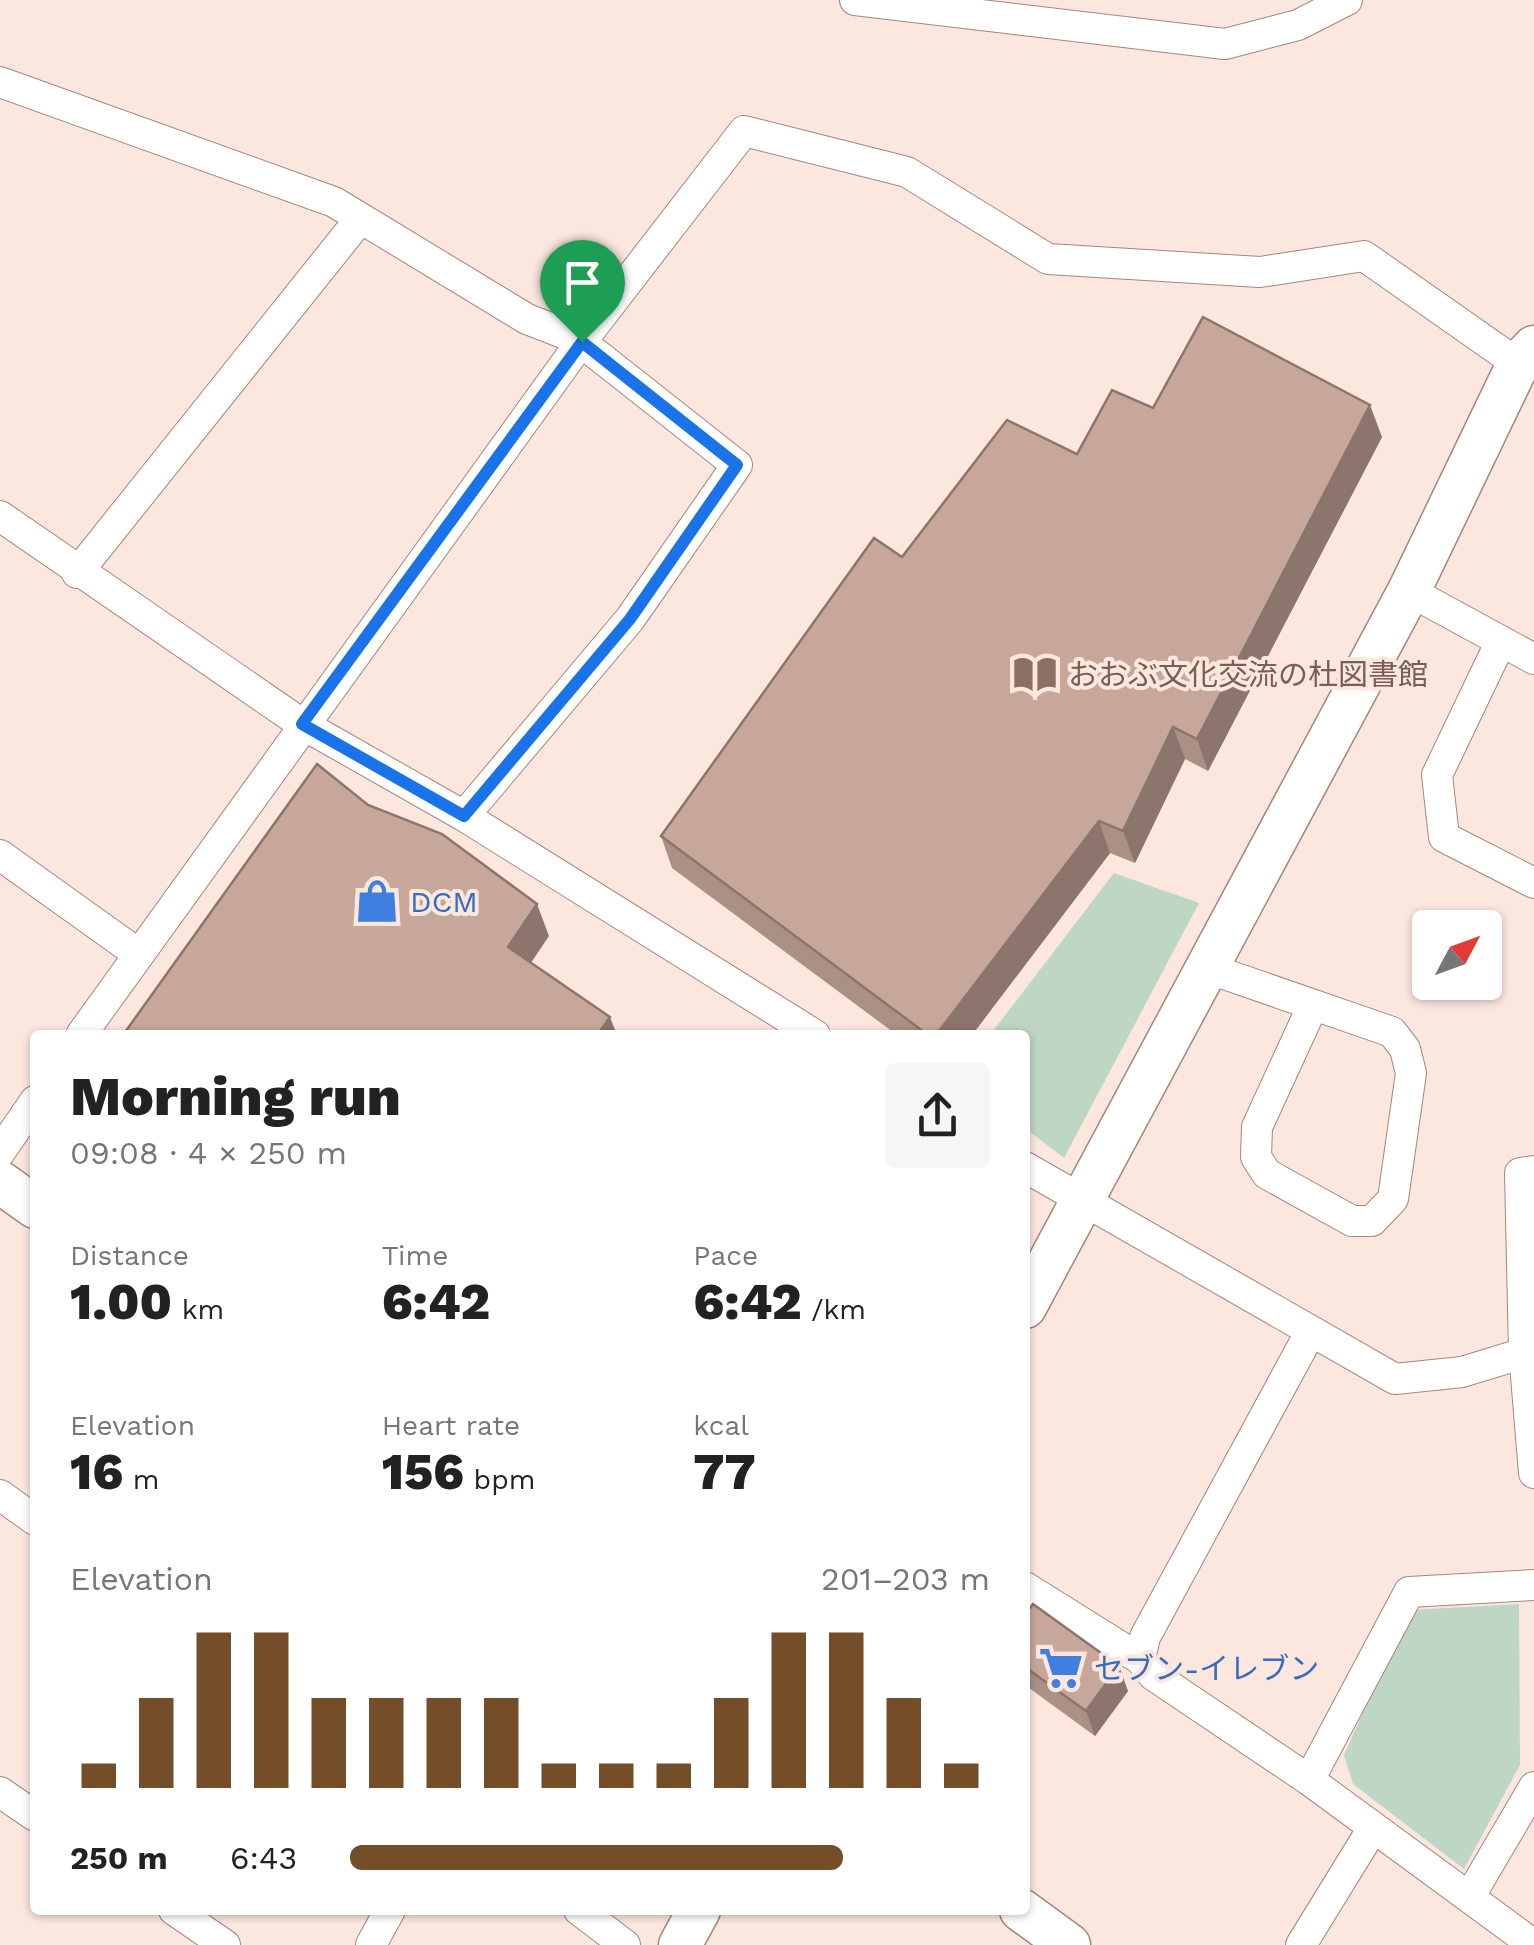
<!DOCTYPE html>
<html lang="en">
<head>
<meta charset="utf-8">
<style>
	body { margin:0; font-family:"Work Sans","Noto Sans JP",sans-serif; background:#f6f6f6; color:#222; height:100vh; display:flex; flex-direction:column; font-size:38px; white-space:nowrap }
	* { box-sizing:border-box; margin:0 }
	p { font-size:32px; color:#767676 }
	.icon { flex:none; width:55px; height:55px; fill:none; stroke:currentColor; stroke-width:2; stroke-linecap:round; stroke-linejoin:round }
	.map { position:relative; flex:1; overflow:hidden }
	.panel { position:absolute; left:30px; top:1030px; width:1000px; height:885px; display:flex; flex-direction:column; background:#fff; border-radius:10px; box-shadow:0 2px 8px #0004 }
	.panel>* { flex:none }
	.needle { width:65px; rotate:49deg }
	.tools { position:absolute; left:1412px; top:910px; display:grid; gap:20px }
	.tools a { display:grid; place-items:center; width:90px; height:90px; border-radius:10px; background:#fff; box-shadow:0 2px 8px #0004; font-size:50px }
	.pin { position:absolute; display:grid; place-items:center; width:85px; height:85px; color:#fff; margin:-102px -42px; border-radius:50% 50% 50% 0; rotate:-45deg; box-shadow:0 0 10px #0007 }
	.pin .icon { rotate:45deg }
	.round { display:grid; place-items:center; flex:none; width:105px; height:105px; border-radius:10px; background:#f6f6f6 }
	.head { display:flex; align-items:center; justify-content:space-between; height:170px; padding:0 40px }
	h1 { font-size:55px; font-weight:800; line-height:75px }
	.figures { display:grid; grid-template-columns:repeat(3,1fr); gap:15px; height:170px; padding:10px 40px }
	.figures div { display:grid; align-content:center }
	.figures b { font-size:50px; font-weight:800 }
	.figures small { font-size:28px; font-weight:400 }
	.figures p { font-size:28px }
	.chart { height:280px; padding:20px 40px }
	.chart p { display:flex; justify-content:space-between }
	.chart svg { width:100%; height:180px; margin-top:10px; stroke:#734e29; stroke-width:6 }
	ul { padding:0 40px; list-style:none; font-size:32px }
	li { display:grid; grid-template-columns:160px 120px 1fr; align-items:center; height:75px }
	li i { height:25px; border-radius:12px; background:#734e29 }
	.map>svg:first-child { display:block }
	.green { fill:#bed6c4 }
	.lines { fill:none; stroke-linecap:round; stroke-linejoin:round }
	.street-casing { stroke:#a5867a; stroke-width:32 }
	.secondary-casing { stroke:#a5867a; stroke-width:45 }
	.street { stroke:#fff; stroke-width:30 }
	.secondary { stroke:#fff; stroke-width:42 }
	.wall { fill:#ab9084 }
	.shaded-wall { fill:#8b756c }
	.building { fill:#c7a79a; stroke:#8b756c; stroke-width:2.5 }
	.route-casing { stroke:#fff; stroke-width:20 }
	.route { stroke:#1a73e8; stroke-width:12 }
	.labels { text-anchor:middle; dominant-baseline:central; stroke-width:8; stroke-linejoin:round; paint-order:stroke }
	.education-label { font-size:30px; fill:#785e54; stroke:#fce7df; text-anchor:start }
	.shop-label { font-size:30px; fill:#366cbe; stroke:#fce7df; text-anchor:start }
</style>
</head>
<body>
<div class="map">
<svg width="1534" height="1945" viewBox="0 0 1534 1945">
	<rect width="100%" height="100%" fill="#fce7df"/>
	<g class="green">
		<path d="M1114,873L1199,903L1064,1158L1025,1128V1035H990Z"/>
		<path d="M1519,1604L1520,1765L1464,1869L1353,1784L1344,1755L1409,1610Z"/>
	</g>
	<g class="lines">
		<g class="street-casing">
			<g id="street">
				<path d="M855,0L1225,44L1298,25L1347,0"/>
				<path d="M0,82L334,202L527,319L576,338L737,465L630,619L464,816"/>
				<path d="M0,516L302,724L464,816L815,1035"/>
				<path d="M77,573L360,219"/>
				<path d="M1409,591L1534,659"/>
				<path d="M1501,641L1437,775L1444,837L1534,883"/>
				<path d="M0,855L137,953"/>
				<path d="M1207,968L1392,1032L1405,1049L1411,1073L1393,1199L1372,1221H1352L1267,1174L1256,1157L1257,1127L1313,1005"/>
				<path d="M81,1035L581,342L744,131L907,172L1048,259L1260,272L1364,256L1518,364"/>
				<path d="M0,1152L35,1101"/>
				<path d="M1025,1167L1395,1379L1462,1372L1534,1350"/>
				<path d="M1534,1171L1520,1173L1524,1352L1534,1473"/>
				<path d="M1311,1331L1145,1637L1140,1659L1153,1675L1309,1780L1534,1945"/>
				<path d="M0,1495L35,1520"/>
				<path d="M1025,1587L1140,1659"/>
				<path d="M1309,1780L1409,1592L1534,1585"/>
				<path d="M0,1792L35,1816"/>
				<path d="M1470,1896L1534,1787"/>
				<path d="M174,1910L225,1945"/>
				<path d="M579,1910L625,1945"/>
				<path d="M371,1945L390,1910"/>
				<path d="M1301,1945L1373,1828"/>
			</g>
		</g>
		<g class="secondary-casing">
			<g id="secondary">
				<path d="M0,1182L35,1207"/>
				<path d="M1025,1307L1409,591L1518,364L1534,347"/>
				<path d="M1021,1910L1069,1945"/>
				<path d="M680,1945L699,1910"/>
			</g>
		</g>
		<use href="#street" class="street"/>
		<use href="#secondary" class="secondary"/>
	</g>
	<g class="wall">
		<path d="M1153,408L1382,437L1208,771L1185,759L1135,863L1110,853L972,1035H897L672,868L661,836L902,557Z"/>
		<path d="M1025,1615L1128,1691L1095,1736L1025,1685Z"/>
	</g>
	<g class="shaded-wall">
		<path d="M1370,405L1382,437L1208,771L1197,739Z"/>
		<path d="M1173,727L1185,759L1135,863L1123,831Z"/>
		<path d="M1099,821L1110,853L972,1035H936Z"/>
		<path d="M537,904L549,936L520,979L508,947Z"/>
		<path d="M610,1017L617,1035H597Z"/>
		<path d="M1119,1666L1128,1691L1095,1736L1086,1711Z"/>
	</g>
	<g class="building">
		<path d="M1203,317L1370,405L1197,739L1173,727L1123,831L1099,821L936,1035H928L661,836L874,538L902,557L1007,420L1077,454L1112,390L1153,408Z"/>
		<path d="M317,764L368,805L442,834L537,904L508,947L610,1017L597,1035H123Z"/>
		<path d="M1033,1604L1119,1666L1086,1711L1025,1667V1615Z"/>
	</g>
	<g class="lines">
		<g class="route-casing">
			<path id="route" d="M582,342L737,465L630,619L464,816L302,724Z"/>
		</g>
		<use href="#route" class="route"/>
	</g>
	<defs>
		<g id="library-bare" transform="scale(3.45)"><path d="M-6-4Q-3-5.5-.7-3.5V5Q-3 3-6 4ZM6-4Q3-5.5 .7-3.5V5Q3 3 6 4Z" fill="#8d6e63" stroke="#fce7df" stroke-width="2.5" paint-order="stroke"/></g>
		<g id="shop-bare" transform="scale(3.45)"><path d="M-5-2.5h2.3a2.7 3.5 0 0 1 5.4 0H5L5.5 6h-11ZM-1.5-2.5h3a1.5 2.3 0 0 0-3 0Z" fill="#3f7fe0" stroke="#fce7df" stroke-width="2.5" paint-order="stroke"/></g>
		<g id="supermarket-bare" transform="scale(3.45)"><path d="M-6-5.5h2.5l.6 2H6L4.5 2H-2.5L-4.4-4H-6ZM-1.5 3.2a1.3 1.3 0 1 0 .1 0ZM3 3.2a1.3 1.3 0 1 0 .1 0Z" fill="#3f7fe0" stroke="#fce7df" stroke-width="2.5" paint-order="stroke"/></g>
	</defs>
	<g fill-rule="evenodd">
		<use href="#library-bare" x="1035" y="674"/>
		<use href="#shop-bare" x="377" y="901"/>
		<use href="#supermarket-bare" x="1061" y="1668"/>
	</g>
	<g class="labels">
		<g class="education-label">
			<text x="1068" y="674">おおぶ文化交流の杜図書館</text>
		</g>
		<g class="shop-label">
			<text x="410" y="901">DCM</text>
			<text x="1094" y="1668">セブン-イレブン</text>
		</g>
	</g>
</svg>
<div class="tools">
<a><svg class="needle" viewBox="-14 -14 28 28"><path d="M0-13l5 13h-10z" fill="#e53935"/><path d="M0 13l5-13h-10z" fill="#767676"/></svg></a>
</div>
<div class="pin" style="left:582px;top:342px;background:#1e9e55"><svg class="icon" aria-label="arrive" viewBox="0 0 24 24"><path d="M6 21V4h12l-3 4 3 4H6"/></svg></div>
<section class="panel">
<div class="head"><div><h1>Morning run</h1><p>09:08 · 4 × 250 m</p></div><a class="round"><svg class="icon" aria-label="share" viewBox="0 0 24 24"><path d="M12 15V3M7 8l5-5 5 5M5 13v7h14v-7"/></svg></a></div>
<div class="figures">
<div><p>Distance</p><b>1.00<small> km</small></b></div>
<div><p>Time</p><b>6:42</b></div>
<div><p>Pace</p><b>6:42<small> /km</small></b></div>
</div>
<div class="figures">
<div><p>Elevation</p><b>16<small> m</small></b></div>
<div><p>Heart rate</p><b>156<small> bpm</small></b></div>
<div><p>kcal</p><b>77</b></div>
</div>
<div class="chart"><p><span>Elevation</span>201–203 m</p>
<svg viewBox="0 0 160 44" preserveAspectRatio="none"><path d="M5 44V38M15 44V22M25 44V6M35 44V6M45 44V22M55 44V22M65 44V22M75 44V22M85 44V38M95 44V38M105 44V38M115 44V22M125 44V6M135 44V6M145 44V22M155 44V38"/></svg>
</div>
<ul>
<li><b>250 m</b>6:43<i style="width:77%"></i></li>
</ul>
</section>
</div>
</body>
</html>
